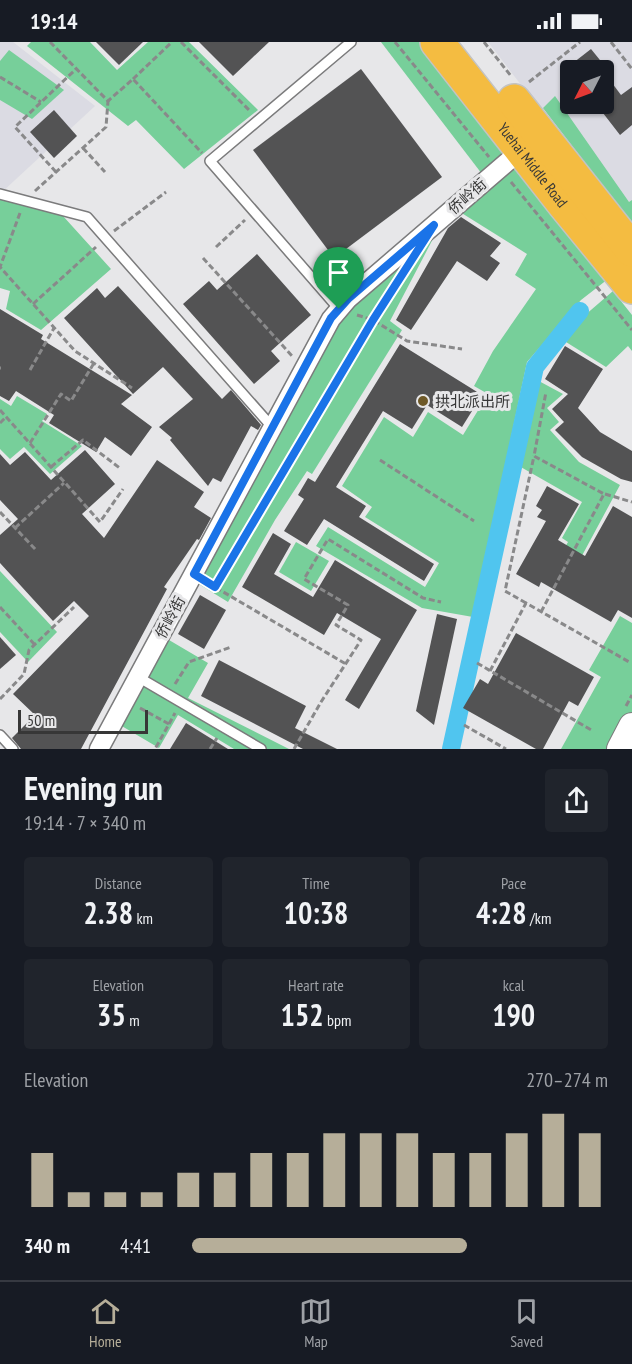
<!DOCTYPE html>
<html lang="en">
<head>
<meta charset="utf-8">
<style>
	body { margin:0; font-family:"PT Sans Narrow","Noto Sans SC",sans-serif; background:#20242c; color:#f1f3f6; height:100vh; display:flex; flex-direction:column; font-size:22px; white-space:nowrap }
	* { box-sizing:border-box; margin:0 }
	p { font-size:20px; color:#9ea1a6 }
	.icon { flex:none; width:33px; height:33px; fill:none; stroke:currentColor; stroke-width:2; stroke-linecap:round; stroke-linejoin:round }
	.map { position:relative; height:707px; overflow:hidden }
	.side { display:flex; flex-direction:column; background:#171b24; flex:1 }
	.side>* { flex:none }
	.needle { width:39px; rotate:228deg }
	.buttons { position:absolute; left:560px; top:18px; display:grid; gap:12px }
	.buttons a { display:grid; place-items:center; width:54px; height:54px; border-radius:6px; background:#171b24; box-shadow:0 2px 4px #0004; font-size:30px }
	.scale { position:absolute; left:18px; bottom:15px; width:130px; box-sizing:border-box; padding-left:6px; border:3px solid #373737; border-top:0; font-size:16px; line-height:21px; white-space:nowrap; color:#373737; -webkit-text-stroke:4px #e7e7e9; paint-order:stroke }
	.pin { position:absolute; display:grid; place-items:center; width:51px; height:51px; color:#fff; margin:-62px -26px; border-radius:50% 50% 50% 0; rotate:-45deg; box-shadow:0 0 6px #0007 }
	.pin .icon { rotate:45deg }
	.round { display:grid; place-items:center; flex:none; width:63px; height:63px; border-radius:6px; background:#20242c }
	.overview { display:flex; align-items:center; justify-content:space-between; height:102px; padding:0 24px }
	h1 { font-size:33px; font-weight:800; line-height:45px }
	.metrics { display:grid; grid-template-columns:repeat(3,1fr); gap:9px; height:102px; padding:6px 24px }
	.metrics div { display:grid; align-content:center; border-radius:6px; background:#20242c; text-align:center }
	.metrics b { font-size:30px; font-weight:800 }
	.metrics small { font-size:16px; font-weight:400 }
	.metrics p { font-size:16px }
	.chart { height:168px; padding:12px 24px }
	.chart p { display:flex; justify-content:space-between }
	.chart svg { width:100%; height:108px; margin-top:6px; stroke:#b6ae99; stroke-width:6 }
	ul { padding:0 24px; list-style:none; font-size:20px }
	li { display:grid; grid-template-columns:96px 72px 1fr; align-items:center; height:45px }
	li i { height:15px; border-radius:8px; background:#b6ae99 }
	.status { display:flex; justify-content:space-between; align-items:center; height:42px; padding:0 30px; background:#171b24; direction:ltr }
	.status svg { height:16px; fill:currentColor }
	.menu { display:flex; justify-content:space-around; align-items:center; height:84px; border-top:2px solid #363941; background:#171b24; font-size:16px; color:#9ea1a6 }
	.menu a { display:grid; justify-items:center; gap:3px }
	.menu .active { color:#b6ae99 }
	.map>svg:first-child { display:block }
	.built { fill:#dbdbe3; fill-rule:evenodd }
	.green { fill:#77cf9a }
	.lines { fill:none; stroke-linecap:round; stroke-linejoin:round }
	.canal { stroke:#50c5ef; stroke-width:18 }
	.building { fill:#535354 }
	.lane-casing { stroke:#7b7b7c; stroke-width:12 }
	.street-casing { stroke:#7b7b7c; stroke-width:21 }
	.secondary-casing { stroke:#7b7b7c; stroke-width:28 }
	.highway-casing { stroke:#c3c3c3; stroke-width:36 }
	.path { stroke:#89898a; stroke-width:3; stroke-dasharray:6 3; stroke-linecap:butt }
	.lane { stroke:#fff; stroke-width:9 }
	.street { stroke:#fff; stroke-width:18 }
	.secondary { stroke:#fff; stroke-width:26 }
	.highway { stroke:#f4bc41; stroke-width:33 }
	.route-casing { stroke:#fff; stroke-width:12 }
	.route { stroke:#1a73e8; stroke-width:8 }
	.poi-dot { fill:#6e5928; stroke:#e7e7e9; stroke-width:2 }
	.labels { text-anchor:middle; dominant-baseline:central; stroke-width:6; stroke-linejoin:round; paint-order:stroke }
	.street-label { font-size:15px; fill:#373737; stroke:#e7e7e9 }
	.poi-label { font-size:15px; fill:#373737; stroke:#e7e7e9; text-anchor:start }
</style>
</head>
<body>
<div class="status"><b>19:14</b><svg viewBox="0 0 49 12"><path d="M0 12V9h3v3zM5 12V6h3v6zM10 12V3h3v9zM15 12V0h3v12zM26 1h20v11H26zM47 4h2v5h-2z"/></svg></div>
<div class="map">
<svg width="632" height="707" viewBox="0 0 632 707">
	<rect width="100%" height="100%" fill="#e7e7e9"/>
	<g class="built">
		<path d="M0,0H13L95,64L2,150H0Z"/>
		<path d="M488,0H632V187ZM570,28H603V62H570Z"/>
	</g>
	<g class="green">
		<path d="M31,0H90L117,28L148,0H189L258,68L184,127L136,78L128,84L27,4Z"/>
		<path d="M381,0H419L507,112L482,132Z"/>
		<path d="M9,8L64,48L32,77L0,58V19Z"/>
		<path d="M555,54L629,160L632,158V182L543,66Z"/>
		<path d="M514,123L608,237L581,258L527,320L473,575L422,566L316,504L328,485L425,545L439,521L365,475L372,465L342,444L384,375L413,395L428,370L463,393L488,352L474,344L493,309L536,247L515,233L527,212L460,170Z"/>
		<path d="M0,155L63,174L111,227L41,288L6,267L10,249L0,246Z"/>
		<path d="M435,193L390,279L402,288L312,432L307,429L275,478L228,560L197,541L337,284L353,261Z"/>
		<path d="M613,249L632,273V309L628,304L606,325L566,300L584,274Z"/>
		<path d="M537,338L563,352L547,366L559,380L550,388L579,420L620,443L563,549L546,539L568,500L562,496L582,460L519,424Z"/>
		<path d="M17,354L47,372L42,379L82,404L50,432L24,405L10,417L0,407V357L11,364Z"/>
		<path d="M296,500L329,519L311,549L279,530Z"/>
		<path d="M0,529L57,590L28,620L0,590Z"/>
		<path d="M620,574L632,581V670L612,707H561L601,635L589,628Z"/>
		<path d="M169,598L208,621L188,656L289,707H234L178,673L159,706L120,683Z"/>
	</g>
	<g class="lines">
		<path class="canal" d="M451,707L535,325L580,269"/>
	</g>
	<g class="building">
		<path d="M96,0H143L119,23Z"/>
		<path d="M199,0H269L233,34Z"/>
		<path d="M591,7L608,28H564Z"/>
		<path d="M361,27L442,135L334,216L253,108Z"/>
		<path d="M603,29L621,53L632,45V83L620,93L596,62H603Z"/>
		<path d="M54,68L77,94L54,116L30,90Z"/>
		<path d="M461,175L501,201L490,214L500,221L487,239L457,219L411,288L396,278L448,186Z"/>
		<path d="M257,212L311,273L271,309L280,319L254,342L183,262L209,239L217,248Z"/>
		<path d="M118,244L222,357L231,348L261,383L258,388L251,384L221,440L213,436L208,444L170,398L172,396L159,385L193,357L163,325L133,352L64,276L97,246L105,256Z"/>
		<path d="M0,267L43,293L41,297L132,353L121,362L152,385L131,414L105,395L96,410L49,381L54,373L16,349L9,359L0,354Z"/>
		<path d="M400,302L482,353L462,385L427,363L412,387L383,369L336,445L366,464L359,475L434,522L424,539L324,477L307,503L284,489L304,457L298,453L308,436L315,440Z"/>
		<path d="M565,304L603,327L578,366L600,390L632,409V440L621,437L582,415L555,388L564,380L552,367L568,352L545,337Z"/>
		<path d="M85,408L115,442L82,472L104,496L157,418L204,450L194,465L211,476L199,498L197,497L164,545L167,547L81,707H21L12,696L35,673L13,652L89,574L74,559L53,579L0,521V493L18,477L0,458V412L10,423L25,410L51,438Z"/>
		<path d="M547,444L579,462L558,498L585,514L613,464L632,475V576L618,568L611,580L541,540L539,545L516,532L546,479L537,475L542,468L536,464Z"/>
		<path d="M273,491L291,502L274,532L313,555L335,518L417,568L359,667L345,658L381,597L337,571L324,593L242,545Z"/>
		<path d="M200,553L226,568L204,607L178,592Z"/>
		<path d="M437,572L457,577L434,683L416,669Z"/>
		<path d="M516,591L594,635L578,664L569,659L543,707H536L463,666L480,637L488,642Z"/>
		<path d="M0,595L16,613L0,627Z"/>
		<path d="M219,618L306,664L295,686L337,707H303L201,654Z"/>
		<path d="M186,681L228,707H170Z"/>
	</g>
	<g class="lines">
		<g class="lane-casing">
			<g id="lane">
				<path d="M0,152L87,175L273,386"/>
				<path d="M339,267L210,119L351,0"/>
				<path d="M138,635L261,707"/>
				<path d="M0,693L13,707"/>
			</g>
		</g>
		<g class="street-casing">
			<path id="street" d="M99,707L331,277L348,257L527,103"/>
		</g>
		<g class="secondary-casing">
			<path id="secondary" d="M620,707L632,684"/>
		</g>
		<g class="highway-casing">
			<g id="highway">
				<path id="s1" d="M437,0L564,162L632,245"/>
				<path d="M514,59L632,208"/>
			</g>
		</g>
		<g class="path">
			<path d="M50,0L108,59L133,37L202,111"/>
			<path d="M181,0L251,70"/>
			<path d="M395,0L489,115"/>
			<path d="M484,0L511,34"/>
			<path d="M611,0L632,27"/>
			<path d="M0,35L41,60"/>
			<path d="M133,37L172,0"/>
			<path d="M529,40L580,0"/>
			<path d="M83,106L105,130"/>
			<path d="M56,130L15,85L76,27"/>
			<path d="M511,140L632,288"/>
			<path d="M35,149L106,85L108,59"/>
			<path d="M20,171L0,225L75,309L132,346"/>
			<path d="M114,189L166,150"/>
			<path d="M216,205L245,178"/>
			<path d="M203,216L293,315"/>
			<path d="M33,262L96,205"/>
			<path d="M357,273L373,278L407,299L462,307"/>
			<path d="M0,326H1"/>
			<path d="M30,328L54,286"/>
			<path d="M0,368L100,480L123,447"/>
			<path d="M0,381L6,375"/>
			<path d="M30,401L61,352L71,359L94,321"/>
			<path d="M380,418L474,479"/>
			<path d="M51,425L83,398L121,427"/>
			<path d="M605,452L632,460"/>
			<path d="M0,470L36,508"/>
			<path d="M15,486L64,441"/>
			<path d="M208,541L346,622"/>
			<path d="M215,545L397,240"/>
			<path d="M526,561L505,549L534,414"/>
			<path d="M0,565L35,603"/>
			<path d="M541,570L604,452L534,414L546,350"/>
			<path d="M477,621L593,689"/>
			<path d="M490,629L526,561L631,621"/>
			<path d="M175,642L189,620L231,605"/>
			<path d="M0,657L24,632L29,608L74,565"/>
			<path d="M626,664L632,653"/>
			<path d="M140,666L169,682L155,707"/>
			<path d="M169,682L175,671"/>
			<path d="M464,683L506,707"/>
			<path d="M210,707L217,696"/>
			<path d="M294,707L321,660L361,598L336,583L348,563L304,537L328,497L423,556L441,560"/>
		</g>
		<use href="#lane" class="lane"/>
		<use href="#street" class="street"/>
		<use href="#secondary" class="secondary"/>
		<use href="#highway" class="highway"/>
	</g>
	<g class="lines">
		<g class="route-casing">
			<path id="route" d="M434,183L373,278L215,545L194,532L331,276L348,257Z"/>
		</g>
		<use href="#route" class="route"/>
	</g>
	<circle class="poi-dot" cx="423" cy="359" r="6"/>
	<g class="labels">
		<g class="street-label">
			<text stroke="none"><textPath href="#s1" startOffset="156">Yuehai Middle Road</textPath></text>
			<text transform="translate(467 154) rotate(-41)">侨岭街</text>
			<text transform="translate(170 575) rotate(-62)">侨岭街</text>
		</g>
		<g class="poi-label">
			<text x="435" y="359">拱北派出所</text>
		</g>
	</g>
</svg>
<div class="buttons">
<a><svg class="needle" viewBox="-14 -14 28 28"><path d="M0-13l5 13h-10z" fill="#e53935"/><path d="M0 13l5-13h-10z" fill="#9ea1a6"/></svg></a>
</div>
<div class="scale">50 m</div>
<div class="pin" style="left:339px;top:267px;background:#1e9e55"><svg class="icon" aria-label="arrive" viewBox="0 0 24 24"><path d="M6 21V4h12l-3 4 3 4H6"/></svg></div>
</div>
<section class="side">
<div class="overview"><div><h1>Evening run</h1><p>19:14 · 7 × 340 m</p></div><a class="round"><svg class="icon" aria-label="share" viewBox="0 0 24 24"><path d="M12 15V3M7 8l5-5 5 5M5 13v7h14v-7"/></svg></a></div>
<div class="metrics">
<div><p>Distance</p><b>2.38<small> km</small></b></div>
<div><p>Time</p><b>10:38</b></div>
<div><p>Pace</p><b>4:28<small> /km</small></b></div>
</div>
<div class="metrics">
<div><p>Elevation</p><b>35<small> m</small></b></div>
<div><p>Heart rate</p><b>152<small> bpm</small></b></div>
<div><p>kcal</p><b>190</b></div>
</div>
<div class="chart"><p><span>Elevation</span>270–274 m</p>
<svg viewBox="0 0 160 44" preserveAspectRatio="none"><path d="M5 44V22M15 44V38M25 44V38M35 44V38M45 44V30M55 44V30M65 44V22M75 44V22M85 44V14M95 44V14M105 44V14M115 44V22M125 44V22M135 44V14M145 44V6M155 44V14"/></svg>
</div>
<ul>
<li><b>340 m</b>4:41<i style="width:66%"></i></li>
</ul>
</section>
<nav class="menu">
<a class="active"><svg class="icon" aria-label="home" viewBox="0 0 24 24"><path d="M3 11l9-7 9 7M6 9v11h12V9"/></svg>Home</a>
<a><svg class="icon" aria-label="map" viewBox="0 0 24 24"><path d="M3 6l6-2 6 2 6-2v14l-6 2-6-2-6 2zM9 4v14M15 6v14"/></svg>Map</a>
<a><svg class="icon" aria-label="saved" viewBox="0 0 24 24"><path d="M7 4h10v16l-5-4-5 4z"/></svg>Saved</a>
</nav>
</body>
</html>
